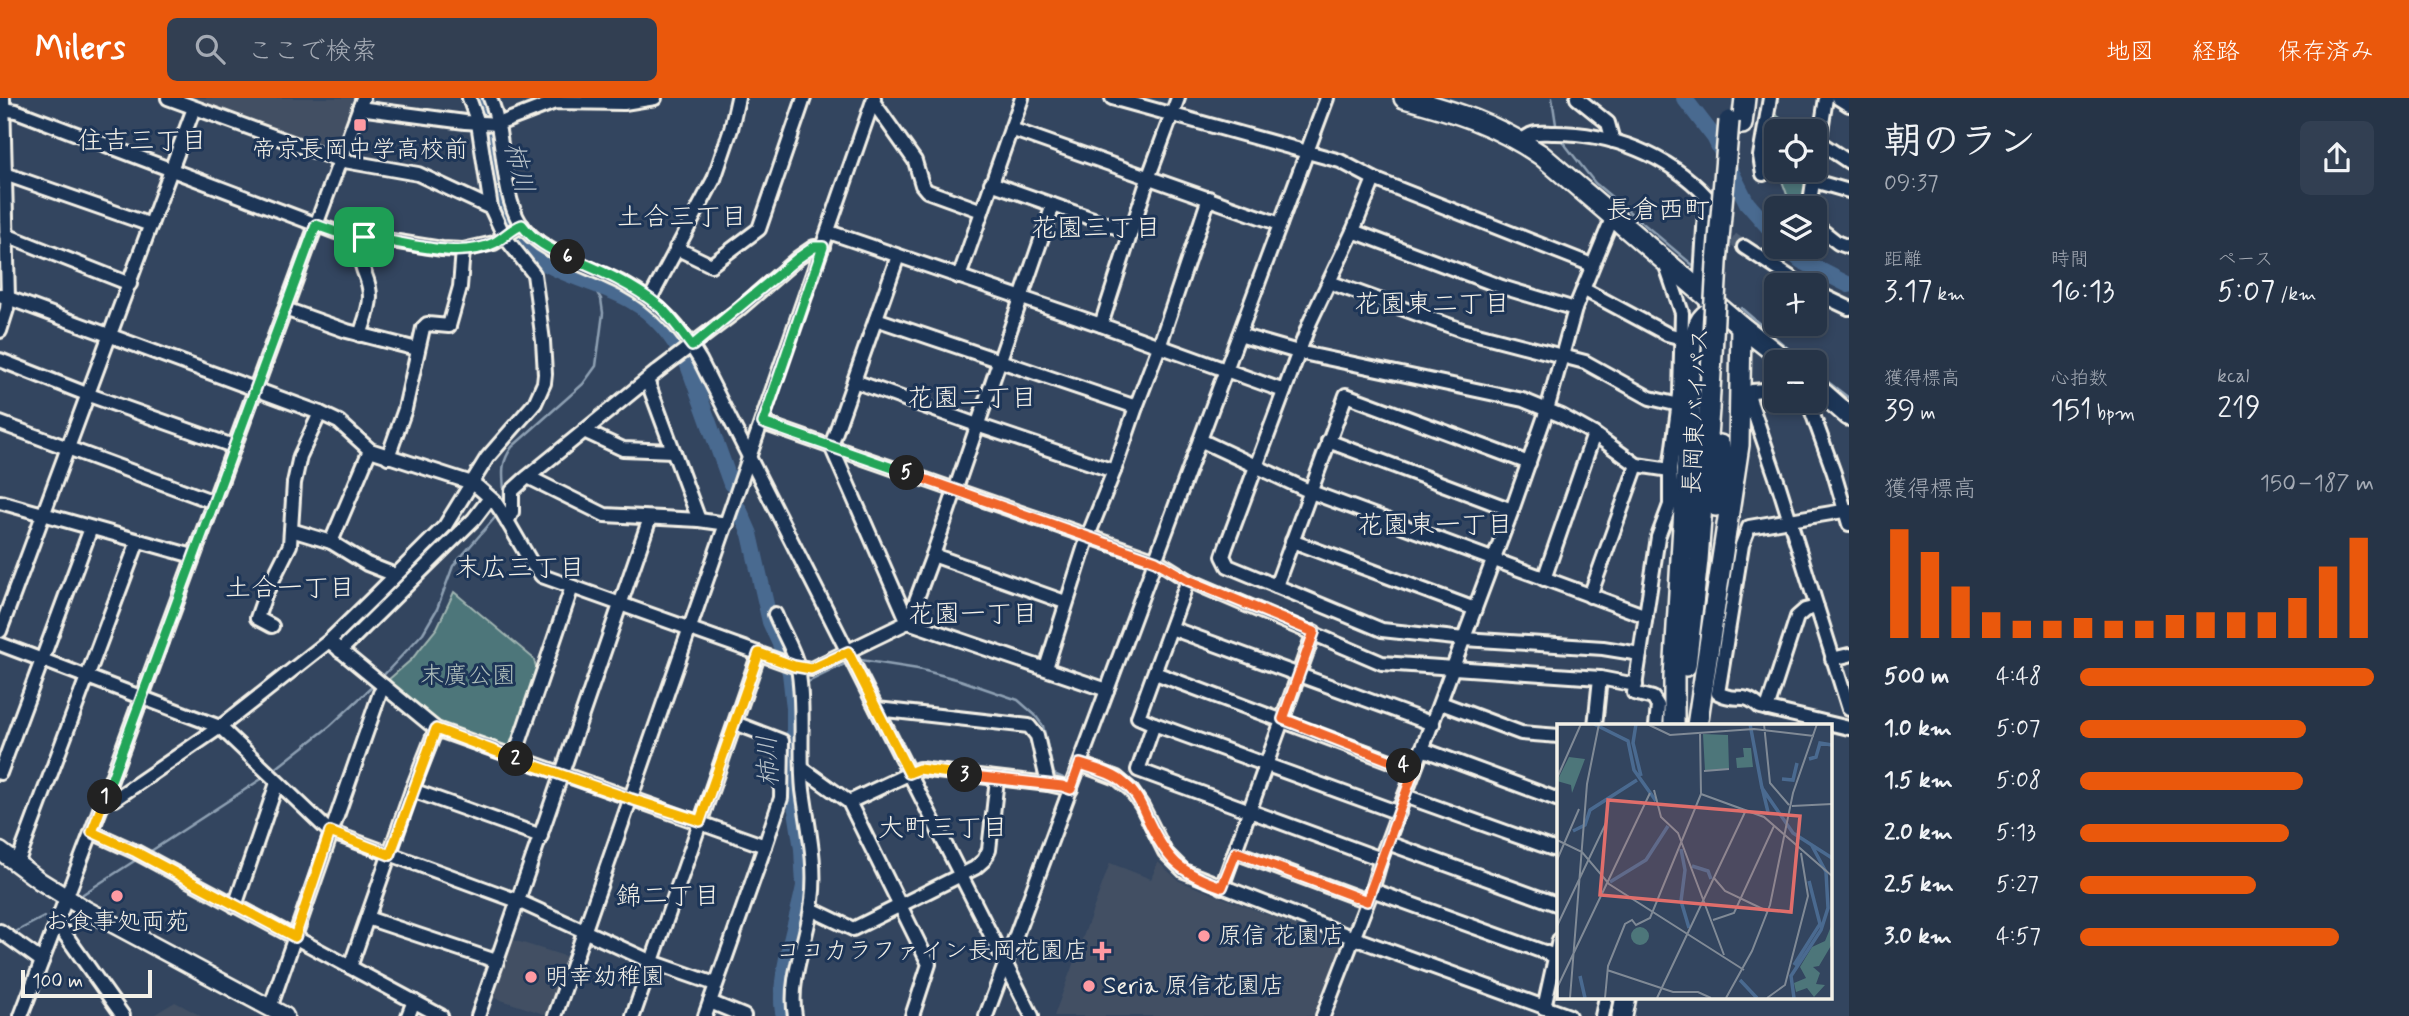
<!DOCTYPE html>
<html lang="ja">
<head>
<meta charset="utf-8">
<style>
	body { margin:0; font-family:Mynerve,"Klee One",sans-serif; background:#323f52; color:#f1f3f6; height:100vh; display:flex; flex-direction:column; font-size:26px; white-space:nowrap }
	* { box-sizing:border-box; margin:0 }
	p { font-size:23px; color:#a4aab4 }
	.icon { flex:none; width:38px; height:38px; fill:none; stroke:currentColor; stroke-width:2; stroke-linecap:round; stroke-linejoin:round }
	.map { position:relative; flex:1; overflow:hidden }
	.drawer { display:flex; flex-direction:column; background:#263447; width:560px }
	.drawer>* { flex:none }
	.fabs { position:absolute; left:1764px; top:21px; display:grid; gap:14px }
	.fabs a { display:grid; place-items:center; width:63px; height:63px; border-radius:10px; background:#263447; box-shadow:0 4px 10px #0003,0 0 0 2px #424f60; font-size:35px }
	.scale { position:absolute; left:21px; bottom:18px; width:131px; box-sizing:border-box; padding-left:7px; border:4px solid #f4f1e8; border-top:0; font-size:19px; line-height:24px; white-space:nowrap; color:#f4f1e8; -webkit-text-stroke:5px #1d3557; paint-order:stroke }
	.pin { position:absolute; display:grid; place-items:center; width:60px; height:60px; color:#fff; margin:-30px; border-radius:14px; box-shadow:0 4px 10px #0006 }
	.km { position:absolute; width:35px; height:35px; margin:-18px; border-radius:50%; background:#222; color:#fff; font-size:19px; line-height:35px; text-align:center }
	.round { display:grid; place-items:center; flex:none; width:74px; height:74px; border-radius:10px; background:#323f52 }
	.head { display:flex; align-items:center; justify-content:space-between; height:119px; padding:0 35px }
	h1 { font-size:38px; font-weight:600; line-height:52px }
	.stats { display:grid; grid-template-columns:repeat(3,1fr); gap:10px; height:119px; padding:7px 35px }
	.stats div { display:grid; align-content:center }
	.stats b { font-size:30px; font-weight:600 }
	.stats small { font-size:19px; font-weight:400 }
	.stats p { font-size:19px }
	.chart { height:196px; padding:14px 35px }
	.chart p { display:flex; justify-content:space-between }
	.chart svg { width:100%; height:126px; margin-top:7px; stroke:#ea580c; stroke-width:6 }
	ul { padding:0 35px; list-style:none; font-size:23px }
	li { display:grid; grid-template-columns:112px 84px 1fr; align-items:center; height:52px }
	li i { height:18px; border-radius:9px; background:#ea580c }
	header { display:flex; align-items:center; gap:42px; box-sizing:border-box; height:98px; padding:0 35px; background:#ea580c; color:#fff }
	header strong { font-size:33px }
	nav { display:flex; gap:38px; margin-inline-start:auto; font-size:24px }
	.search { width:490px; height:63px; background:#323f52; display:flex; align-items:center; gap:18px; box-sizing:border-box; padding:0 24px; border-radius:10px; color:#a4aab4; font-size:26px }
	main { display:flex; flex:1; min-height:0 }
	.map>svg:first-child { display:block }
	.built { fill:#425064 }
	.green { fill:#4d767a; stroke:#a0b4b1; stroke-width:2 }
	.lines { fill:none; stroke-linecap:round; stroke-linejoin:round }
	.stream { stroke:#8ea0b3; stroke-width:2.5 }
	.river { stroke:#4a6a90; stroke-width:16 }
	.minor-tunnel { stroke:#505f74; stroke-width:12; stroke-dasharray:12 6; stroke-linecap:butt }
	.minor-casing { stroke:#f4f1e8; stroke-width:18 }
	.major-casing { stroke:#f4f1e8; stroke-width:21 }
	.highway-casing { stroke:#f4f1e8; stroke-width:24 }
	.minor { stroke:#1d3557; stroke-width:12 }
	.major { stroke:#1d3557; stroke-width:16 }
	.highway { stroke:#1d3557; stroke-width:19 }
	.highway-bridge-casing { stroke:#f4f1e8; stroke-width:24; stroke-linecap:butt }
	.highway-bridge { stroke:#1d3557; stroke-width:19 }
	.split-1-casing { stroke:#fff; stroke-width:14 }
	.split-2-casing { stroke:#fff; stroke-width:14 }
	.split-3-casing { stroke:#fff; stroke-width:14 }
	.split-4-casing { stroke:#fff; stroke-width:14 }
	.split-5-casing { stroke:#fff; stroke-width:14 }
	.split-6-casing { stroke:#fff; stroke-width:14 }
	.split-7-casing { stroke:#fff; stroke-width:14 }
	.split-1 { stroke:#22a559; stroke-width:9 }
	.split-2 { stroke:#f5b400; stroke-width:9 }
	.split-3 { stroke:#f5b400; stroke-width:9 }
	.split-4 { stroke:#f0652b; stroke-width:9 }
	.split-5 { stroke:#f0652b; stroke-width:9 }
	.split-6 { stroke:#22a559; stroke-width:9 }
	.split-7 { stroke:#22a559; stroke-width:9 }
	.poi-dot { fill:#ff9aa2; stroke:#1d3557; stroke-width:2.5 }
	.labels { text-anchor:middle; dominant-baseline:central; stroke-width:6; stroke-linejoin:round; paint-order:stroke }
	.poi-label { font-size:24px; fill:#f4f1e8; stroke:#1d3557; text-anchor:start }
	.street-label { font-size:24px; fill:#f4f1e8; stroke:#1d3557 }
	.park-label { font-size:24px; fill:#b1c0bc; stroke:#1d3557 }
	.neighbourhood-label { font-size:26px; fill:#f4f1e8; stroke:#1d3557 }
	.water-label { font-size:26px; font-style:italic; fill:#b8c2c9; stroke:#1d3557 }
	.inset-river { fill:none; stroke:#4a6a90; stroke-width:3.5 }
	.inset-road { fill:none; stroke:#808a96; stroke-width:2 }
	.view { fill:#e06e6b; fill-opacity:0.15; stroke:#e06e6b; stroke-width:3.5 }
	.inset-edge { fill:none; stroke:#f4f1e8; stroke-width:3.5 }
</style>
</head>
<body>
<header>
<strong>Milers</strong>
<div class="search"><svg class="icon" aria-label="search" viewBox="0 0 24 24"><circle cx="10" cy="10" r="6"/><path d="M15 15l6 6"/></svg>ここで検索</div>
<nav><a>地図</a><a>経路</a><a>保存済み</a></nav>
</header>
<main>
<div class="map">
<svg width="1849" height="918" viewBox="0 0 1849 918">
	<rect width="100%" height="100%" fill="#33455f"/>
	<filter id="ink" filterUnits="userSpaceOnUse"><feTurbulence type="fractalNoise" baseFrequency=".0143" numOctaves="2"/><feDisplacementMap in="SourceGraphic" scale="14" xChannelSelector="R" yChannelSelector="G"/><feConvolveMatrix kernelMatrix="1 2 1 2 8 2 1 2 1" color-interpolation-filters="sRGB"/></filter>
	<g filter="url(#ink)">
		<g class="built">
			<path d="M192,0H353L338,43L319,47Z"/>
			<path d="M1158,764L1179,783L1342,845L1315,918H1054L1110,765L1151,781Z"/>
			<path d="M513,842L568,859L550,918L492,899Z"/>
			<path d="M175,904L201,918H152Z"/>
		</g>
		<g class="green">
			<path d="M1776,17L1799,33H1776V67L1773,59Z"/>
			<path d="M1778,72H1811L1805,110H1795L1789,102Z"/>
			<path d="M454,494L533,560L538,574L509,650L439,626L387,583L412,561L437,530Z"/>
		</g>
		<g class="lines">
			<g class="stream">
				<path d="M1552,0L1557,33"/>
				<path d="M1559,39L1595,85L1695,169"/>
				<path d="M1741,210L1804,264"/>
				<path d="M1815,274L1849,300"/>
				<path d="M503,406C507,382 496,372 512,349L583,286L596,268L603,215L601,201L593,188"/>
				<path d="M861,562L918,571L960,582L1018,602L1035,617L1043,628L1054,676L1063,680"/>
				<path d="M380,581L423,535L437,511L453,468L499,415"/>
				<path d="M806,585L847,565"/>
				<path d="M274,672L330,628L375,586"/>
				<path d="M148,755L266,678"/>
				<path d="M83,796L139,760"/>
				<path d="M15,834L44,819"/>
			</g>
			<g class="river">
				<path d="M478,0C494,45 488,101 515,139C543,177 594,181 632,203C657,217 675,242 688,267L731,386"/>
				<path d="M1684,0L1714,39L1747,105L1776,138"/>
				<path d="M1787,149L1800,162L1849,187"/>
				<path d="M739,411L750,436L770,524L785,557L790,575L794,610V699L802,751L804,788C798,822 775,886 784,918"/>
			</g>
			<path class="minor-tunnel" d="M1718,130L1744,149"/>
			<g class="minor-casing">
				<g id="minor">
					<path d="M469,0L478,25L491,110"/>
					<path d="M490,0C506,38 500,93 520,125C540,156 594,169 626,187C659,205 681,230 700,262L1032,918"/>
					<path d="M1112,0L1340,63L1374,81L1592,167"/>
					<path d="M1577,0L1608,25L1613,43"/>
					<path d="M1838,0L1849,7"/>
					<path d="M874,5L915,63L922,87L927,93L982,113"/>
					<path d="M359,10L465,24L498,26L555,4L624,5L655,0"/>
					<path d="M3,11L16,13L336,134L442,151L463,152L494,145L522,127"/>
					<path d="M1011,31L1022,0"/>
					<path d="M1522,44C1531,32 1541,35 1555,35C1611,35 1668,57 1706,98L1701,179L1697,190"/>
					<path d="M1819,44L1849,64"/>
					<path d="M5,76L151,127"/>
					<path d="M1763,76L1760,58L1770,0"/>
					<path d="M1374,81L1353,133L1310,224L1226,449L1223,458L1228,468L1382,532L1464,541L1603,550L1640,556"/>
					<path d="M1814,83L1849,93"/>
					<path d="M991,85L1130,134"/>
					<path d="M1809,110L1826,0"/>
					<path d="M1815,127L1838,145L1849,149"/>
					<path d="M1353,133L1502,189L1575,211"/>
					<path d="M829,134L1101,227L1284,293"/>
					<path d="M6,137L130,186"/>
					<path d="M1744,149L1802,187"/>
					<path d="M676,150L711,167L759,131L804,0"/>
					<path d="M898,158L831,348L908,524L1107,592"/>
					<path d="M959,179L1011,31L1280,126"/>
					<path d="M1329,184L1462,232L1585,264L1650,300L1679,307"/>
					<path d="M1583,191L1667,236L1682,240"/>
					<path d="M1815,194L1849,210"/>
					<path d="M0,197L320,315L339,324L370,352L472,385L479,390L495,404L503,416L532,466L542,478L794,568L811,571L908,524L933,457L1053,107"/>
					<path d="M650,201L714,81L731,31L738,0"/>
					<path d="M285,211L347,233L417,251"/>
					<path d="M876,221L1136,309"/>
					<path d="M1101,227L1149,78L1178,0"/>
					<path d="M0,233L7,211L8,200L3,0"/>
					<path d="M360,237C364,225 370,211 370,199C370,174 354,171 364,139"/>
					<path d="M1239,237L1298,254L1523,302L1562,318L1594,336L1637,367L1670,372"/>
					<path d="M0,262L89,297L233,348"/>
					<path d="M647,282L699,422"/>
					<path d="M854,283L977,327L1114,373"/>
					<path d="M1776,291L1752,293L1749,299L1751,306L1779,388L1849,611"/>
					<path d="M1808,303L1834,375L1849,426"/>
					<path d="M0,325L214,404"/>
					<path d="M763,325L1156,462L1188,482L1382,565L1600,580L1636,587"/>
					<path d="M584,333L623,351L673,353"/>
					<path d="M1200,342L1311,394L1646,518"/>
					<path d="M1328,343L1512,412"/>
					<path d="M388,359L405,311L423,230L427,226L449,228L460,189L463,152"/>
					<path d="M528,379L605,417L699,422L727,426"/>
					<path d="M0,404L193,458"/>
					<path d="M1849,412L1749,429L1742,447L1718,595C1739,606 1741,592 1760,609L1849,630"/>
					<path d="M507,424L512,414V393L524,382L659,272L738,212L798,160L814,149H823"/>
					<path d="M291,432L331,444L367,466L395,477"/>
					<path d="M1292,443L1475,511"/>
					<path d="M331,444L370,352"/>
					<path d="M933,457L1065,504"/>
					<path d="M1544,481L1594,336"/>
					<path d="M1188,482L1138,619L1154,626L1138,672L1381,761"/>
					<path d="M1276,488L1346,297L1529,365"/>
					<path d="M1590,498L1637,367"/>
					<path d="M775,516C782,534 794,551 798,570C805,610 799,653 803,692C808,730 817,765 812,803C808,840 788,880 795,918"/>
					<path d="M272,528L257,520L265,497L290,447L294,385L300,358L320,315"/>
					<path d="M1171,530L1433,626"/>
					<path d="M0,533L194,10"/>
					<path d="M329,543L436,631L765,748L705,918"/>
					<path d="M0,546L220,629L330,734L518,803L652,864L715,886"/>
					<path d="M340,553L474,421L490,400"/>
					<path d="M1832,561L1849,557"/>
					<path d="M1046,570L1088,438L1114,373L1136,309L1159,249L1209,100"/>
					<path d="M1155,575L1414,672"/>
					<path d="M1441,605L1521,635L1559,638"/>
					<path d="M877,611L1029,628L1037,638L1048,686"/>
					<path d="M1767,611L1797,519L1805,512L1817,509"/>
					<path d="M735,625L782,643L781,700L765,748"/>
					<path d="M1154,626L1399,715"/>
					<path d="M1595,628L1600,580"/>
					<path d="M1656,628L1658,608L1653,600L1634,595L1658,439L1670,407V372L1680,296L1682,215L1665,165"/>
					<path d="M1422,651L1559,702"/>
					<path d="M514,660L572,489"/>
					<path d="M1080,666L1117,680L1131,692L1142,708L1165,754L1184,773L1354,840L1569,918"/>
					<path d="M803,671L849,704L929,866L912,918"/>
					<path d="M0,675L91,430"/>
					<path d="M412,692L541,738"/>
					<path d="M1405,698L1559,753"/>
					<path d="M104,701H115L220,629L329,543L377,496L445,428L487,360L535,305L544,285L545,276L543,243L534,176L504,138L491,110L418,76L339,62L168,0"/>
					<path d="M849,704L919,671L1048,686L1071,691"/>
					<path d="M92,734L136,754L441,918"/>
					<path d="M1388,745L1559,807"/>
					<path d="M1235,754L1367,803"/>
					<path d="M17,766L138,443"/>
					<path d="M1222,789L1314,534"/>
					<path d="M1372,792L1555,858"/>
					<path d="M235,808L277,685"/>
					<path d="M811,811L853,831L975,770L984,762L989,752L997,681"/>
					<path d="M367,820L496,863"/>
					<path d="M57,825L123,918"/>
					<path d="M0,833L42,863"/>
					<path d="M350,869L412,692L436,631"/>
					<path d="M710,904L744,918"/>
					<path d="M270,910L380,595L385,589"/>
					<path d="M1544,910L1559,842"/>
					<path d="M21,918L104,701L363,0"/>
					<path d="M408,918L414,903"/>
					<path d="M478,918L650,420"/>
					<path d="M555,918L874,0"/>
					<path d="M633,918L759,555"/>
					<path d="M986,918L1327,0"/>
					<path d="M1323,918L1372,792L1381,761L1512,412L1547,312L1575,211L1613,118"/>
					<path d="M1602,918L1606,899"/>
				</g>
			</g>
			<g class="major-casing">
				<path id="major" d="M0,753L40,783L85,811L285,918"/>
			</g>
			<g class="highway-casing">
				<g id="highway">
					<path d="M1404,0C1457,14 1495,26 1541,57L1741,228L1787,264"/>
					<path d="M1742,26L1745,0"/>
					<path d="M1815,288L1849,318"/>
					<path d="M1716,408L1720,347"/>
					<path d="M1686,568L1698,462L1709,311"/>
					<path d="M1674,628V579L1694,242C1698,221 1706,207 1729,218"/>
					<path d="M1697,628L1739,347L1741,228"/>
					<path d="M1622,918L1626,899"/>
				</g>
			</g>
			<use href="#minor" class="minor"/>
			<use href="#major" class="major"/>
			<use href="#highway" class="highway"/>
			<g class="highway-bridge-casing">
				<path id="highway-bridge" d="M1709,311L1717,165L1729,23"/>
			</g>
			<use href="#highway-bridge" class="highway-bridge"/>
		</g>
	</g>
	<g class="lines" filter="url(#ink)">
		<g class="split-1-casing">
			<path id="split-1" d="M105,699L316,127L336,134L364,139"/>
		</g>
		<g class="split-2-casing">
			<path id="split-2" d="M105,699L92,734L136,754L295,839L330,734L390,757L436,631L516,661"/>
		</g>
		<g class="split-3-casing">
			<path id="split-3" d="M516,661L631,701L700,723L759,555L794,568L811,571L848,554L909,675L919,671L965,677"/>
		</g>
		<g class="split-4-casing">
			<path id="split-4" d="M965,677L1062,688L1071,691L1080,666C1095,671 1113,675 1125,686C1137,695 1142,709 1148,722C1167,762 1180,775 1222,789L1236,754L1367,803L1414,672L1404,668"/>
		</g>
		<g class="split-5-casing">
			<path id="split-5" d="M907,375L1156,463L1188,482L1314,534L1283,621L1404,668"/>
		</g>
		<g class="split-6-casing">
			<path id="split-6" d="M568,159C599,172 634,187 660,209C672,220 682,235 692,248L798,160L814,149H823L763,325L907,375"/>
		</g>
		<g class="split-7-casing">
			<path id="split-7" d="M364,139C402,143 458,163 494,145C504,140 511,131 522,127C534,143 549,151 568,159"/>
		</g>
		<use href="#split-1" class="split-1"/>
		<use href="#split-2" class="split-2"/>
		<use href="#split-3" class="split-3"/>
		<use href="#split-4" class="split-4"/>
		<use href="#split-5" class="split-5"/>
		<use href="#split-6" class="split-6"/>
		<use href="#split-7" class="split-7"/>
	</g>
	<g class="poi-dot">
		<rect x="353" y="20" width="14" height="14" rx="3.5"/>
		<circle cx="117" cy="798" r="7"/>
		<circle cx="1204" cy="838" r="7"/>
		<path d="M1098.5 842.5h7v7h7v7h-7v7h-7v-7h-7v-7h7z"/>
		<circle cx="531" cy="879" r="7"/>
		<circle cx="1089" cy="888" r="7"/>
	</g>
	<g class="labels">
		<g class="poi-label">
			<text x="360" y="52" text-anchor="middle">帝京長岡中学高校前</text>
			<text x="117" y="824" text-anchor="middle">お食事処両苑</text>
			<text x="1218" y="838">原信 花園店</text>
			<text x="1088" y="853" text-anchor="end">ココカラファイン長岡花園店</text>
			<text x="545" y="879">明幸幼稚園</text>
			<text x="1103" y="888">Seria 原信花園店</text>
		</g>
		<g class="street-label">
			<text transform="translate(1697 313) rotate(-87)">長岡東バイパス</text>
		</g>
		<g class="park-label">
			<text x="468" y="578">末廣公園</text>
		</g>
		<g class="neighbourhood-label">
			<text x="142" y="44">住吉三丁目</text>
			<text x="1658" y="113">長倉西町</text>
			<text x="682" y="120">土合三丁目</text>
			<text x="1096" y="131">花園三丁目</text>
			<text x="1432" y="207">花園東二丁目</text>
			<text x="972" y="301">花園二丁目</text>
			<text x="1435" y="428">花園東一丁目</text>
			<text x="520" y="471">末広三丁目</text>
			<text x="290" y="491">土合一丁目</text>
			<text x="973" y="517">花園一丁目</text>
			<text x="943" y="731">大町三丁目</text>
			<text x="668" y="799">錦二丁目</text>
		</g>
		<g class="water-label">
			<text transform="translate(518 70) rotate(76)">柿川</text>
			<text transform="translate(769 663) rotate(-92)">柿川</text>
		</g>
	</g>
	<g transform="translate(1557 626)">
		<rect width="275" height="275" fill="#33455f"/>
		<path d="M146,10L171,11L172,45L148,47ZM186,24H194L196,43L180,44L179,34L187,33ZM12,33L28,35L15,69L14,61L0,57ZM275,200V220L262,242L256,243L263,249L259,260L268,261L257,273L250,264L239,268L237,259L249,254L243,243L255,223L268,217ZM74 212a9 9 0 1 1 18 0a9 9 0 1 1-18 0Z" fill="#4d767a"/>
		<path class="inset-river" d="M37,0L71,17L77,46L99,77M79,0L76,19L84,52M193,0L205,64L236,109L275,134M252,35L259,33L263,19L275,21M225,55L236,56L240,39M205,63L211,88M16,107L28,101L33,86L80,56M124,125L128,146L124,177L132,204M135,142L151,147L154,155M53,158L89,136L111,102M237,241L263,200L252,157M23,252L28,274M183,256L200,274M237,274L234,252L264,206L271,184L269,148L254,120"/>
		<path class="inset-road" d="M90,0L113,11L197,5L257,12M207,0L213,59L232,81M143,9L144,70L207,93L275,152M147,47L172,45M0,54L24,0M97,66L104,93L121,109L167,231M235,82L275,80M0,116L25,128L52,160L187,246M0,136L22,85M157,154L168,167L210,187M156,196L177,189L217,102M0,202L49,99L51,76M50,246L116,268H141L154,274M0,264L93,69M13,274L30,60L42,0M48,274L51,242L68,200L75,196L79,201L93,194L144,70M100,274L189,86M169,274L195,227L213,181L236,69L260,0M210,274L228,261L251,172L244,129"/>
		<path class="view" d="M51,76L243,92L234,188L43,171Z"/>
		<rect width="275" height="275" class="inset-edge"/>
	</g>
</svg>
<div class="fabs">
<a><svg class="icon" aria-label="locate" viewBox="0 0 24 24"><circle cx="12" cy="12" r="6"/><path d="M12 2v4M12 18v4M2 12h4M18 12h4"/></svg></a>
<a><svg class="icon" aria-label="layers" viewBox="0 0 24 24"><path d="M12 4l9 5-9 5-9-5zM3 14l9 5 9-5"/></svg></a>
<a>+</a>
<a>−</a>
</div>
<div class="scale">100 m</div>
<div class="pin" style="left:364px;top:139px;background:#1e9e55"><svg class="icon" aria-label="arrive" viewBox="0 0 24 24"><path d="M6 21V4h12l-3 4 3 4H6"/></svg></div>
<b class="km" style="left:105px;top:699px">1</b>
<b class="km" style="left:516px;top:661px">2</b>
<b class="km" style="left:965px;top:677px">3</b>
<b class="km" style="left:1404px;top:668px">4</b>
<b class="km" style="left:907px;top:375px">5</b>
<b class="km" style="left:568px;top:159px">6</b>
</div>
<section class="drawer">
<div class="head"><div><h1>朝のラン</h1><p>09:37</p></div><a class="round"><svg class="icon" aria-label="share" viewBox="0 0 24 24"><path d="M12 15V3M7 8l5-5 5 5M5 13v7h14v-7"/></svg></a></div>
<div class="stats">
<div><p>距離</p><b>3.17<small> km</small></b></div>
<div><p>時間</p><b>16:13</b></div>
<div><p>ペース</p><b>5:07<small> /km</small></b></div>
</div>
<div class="stats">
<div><p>獲得標高</p><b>39<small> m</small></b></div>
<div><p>心拍数</p><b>151<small> bpm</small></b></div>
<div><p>kcal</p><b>219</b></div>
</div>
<div class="chart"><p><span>獲得標高</span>150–187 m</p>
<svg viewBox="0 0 160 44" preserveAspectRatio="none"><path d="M5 44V6M15 44V14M25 44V26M35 44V35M45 44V38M55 44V38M65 44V37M75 44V38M85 44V38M95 44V36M105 44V35M115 44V35M125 44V35M135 44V30M145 44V19M155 44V9"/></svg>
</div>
<ul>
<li><b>500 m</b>4:48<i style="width:100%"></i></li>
<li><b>1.0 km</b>5:07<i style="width:77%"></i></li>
<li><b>1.5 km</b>5:08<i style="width:76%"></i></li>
<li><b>2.0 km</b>5:13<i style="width:71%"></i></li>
<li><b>2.5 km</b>5:27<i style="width:60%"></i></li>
<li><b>3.0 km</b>4:57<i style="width:88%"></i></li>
</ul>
</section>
</main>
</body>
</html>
